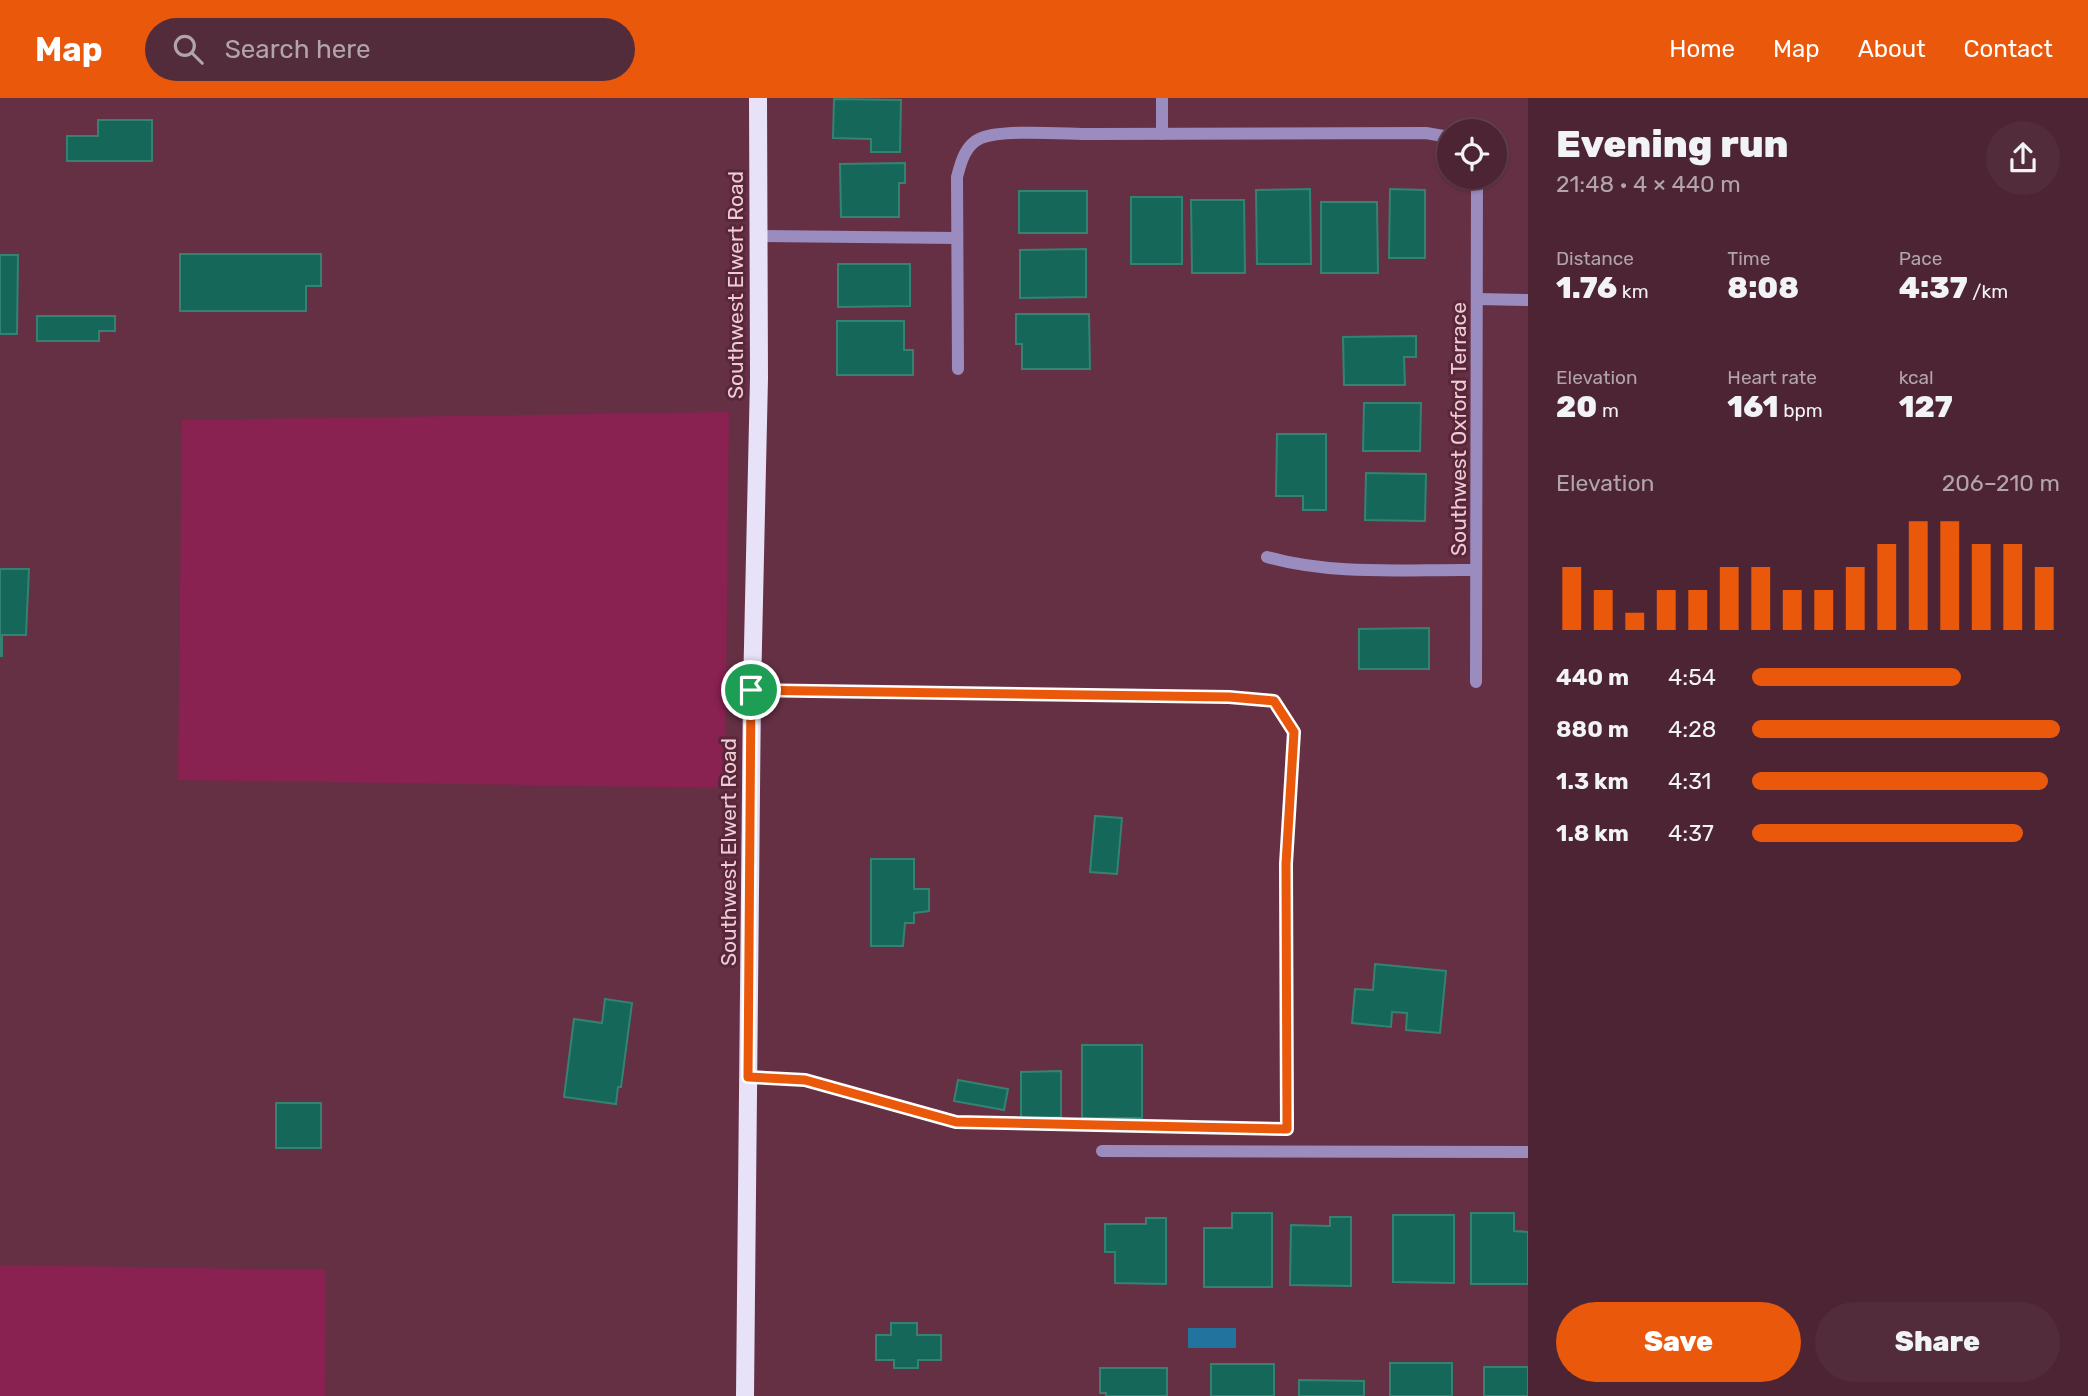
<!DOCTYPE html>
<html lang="en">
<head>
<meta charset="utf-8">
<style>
	body { margin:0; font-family:Rubik,sans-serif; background:#532c3b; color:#f1f3f6; height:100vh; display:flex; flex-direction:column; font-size:26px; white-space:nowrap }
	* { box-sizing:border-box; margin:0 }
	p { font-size:23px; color:#b2a4ac }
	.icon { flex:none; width:38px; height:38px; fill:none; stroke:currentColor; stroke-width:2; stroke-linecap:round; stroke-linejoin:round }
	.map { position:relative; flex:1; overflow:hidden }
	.drawer { display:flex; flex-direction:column; background:#4c2433; width:560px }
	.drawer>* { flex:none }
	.controls { position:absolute; left:1437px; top:21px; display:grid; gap:14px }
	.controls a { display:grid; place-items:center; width:70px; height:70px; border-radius:50%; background:#4c2433; box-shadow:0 2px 5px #0004,0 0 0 2px #63414e; font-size:35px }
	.pin { position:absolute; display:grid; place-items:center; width:60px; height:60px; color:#fff; margin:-30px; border:4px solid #fff; border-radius:50%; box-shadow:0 2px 7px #0007 }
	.round { display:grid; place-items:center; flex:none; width:74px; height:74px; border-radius:37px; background:#532c3b }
	.headline { display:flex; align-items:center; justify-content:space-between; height:119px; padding:0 28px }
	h1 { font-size:38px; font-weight:800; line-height:52px }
	.figures { display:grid; grid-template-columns:repeat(3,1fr); gap:10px; height:119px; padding:7px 28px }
	.figures div { display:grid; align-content:center }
	.figures b { font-size:30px; font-weight:800 }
	.figures small { font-size:19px; font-weight:400 }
	.figures p { font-size:19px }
	.chart { height:196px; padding:14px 28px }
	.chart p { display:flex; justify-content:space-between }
	.chart svg { width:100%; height:126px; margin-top:7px; stroke:#ea580c; stroke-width:6 }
	.button { display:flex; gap:14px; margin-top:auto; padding:14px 28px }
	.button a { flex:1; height:80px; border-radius:42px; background:#ea580c; color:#fff; font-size:28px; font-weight:800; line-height:80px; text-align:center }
	.button a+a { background:#532c3b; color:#f1f3f6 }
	ul { padding:0 28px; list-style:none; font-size:23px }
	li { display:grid; grid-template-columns:112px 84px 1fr; align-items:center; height:52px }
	li i { height:18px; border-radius:9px; background:#ea580c }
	header { display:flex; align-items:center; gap:42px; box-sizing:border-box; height:98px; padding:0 35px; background:#ea580c; color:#fff }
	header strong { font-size:33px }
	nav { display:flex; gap:38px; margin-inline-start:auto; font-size:24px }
	.search { width:490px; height:63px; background:#532c3b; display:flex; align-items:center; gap:18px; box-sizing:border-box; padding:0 24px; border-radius:38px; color:#b2a4ac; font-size:26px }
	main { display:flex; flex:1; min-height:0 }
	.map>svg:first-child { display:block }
	.green { fill:#892151 }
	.water { fill:#22739e }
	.building { fill:#156859; stroke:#368272; stroke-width:2 }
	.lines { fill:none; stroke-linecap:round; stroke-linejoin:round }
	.minor { stroke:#9a8cbf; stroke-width:12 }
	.major { stroke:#e7e2f7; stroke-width:18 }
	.route-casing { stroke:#fff; stroke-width:14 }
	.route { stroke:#ea580c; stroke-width:9 }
	.labels { text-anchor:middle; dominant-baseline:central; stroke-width:6; stroke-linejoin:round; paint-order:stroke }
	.street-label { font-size:21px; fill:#edccd6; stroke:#59263a }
</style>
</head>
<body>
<header>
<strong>Map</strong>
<div class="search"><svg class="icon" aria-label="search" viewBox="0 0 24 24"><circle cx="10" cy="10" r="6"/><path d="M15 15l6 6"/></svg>Search here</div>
<nav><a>Home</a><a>Map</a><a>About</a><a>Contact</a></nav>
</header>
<main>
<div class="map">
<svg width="1528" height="1298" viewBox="0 0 1528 1298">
	<rect width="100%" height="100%" fill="#653044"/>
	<g class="green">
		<path d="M729,314L725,690L178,682L182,322Z"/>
		<path d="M0,1167L326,1172L325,1298H0Z"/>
	</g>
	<rect class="water" x="1188" y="1230" width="48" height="20"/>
	<g class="building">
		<path d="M834,1L901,2L900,54H871V41L833,40Z"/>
		<path d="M98,22H152V63H67V38H98Z"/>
		<path d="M905,65V85H899V119H841L840,66Z"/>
		<path d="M1310,91L1311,166H1257L1256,92Z"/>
		<path d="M1390,91L1425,92V160H1389Z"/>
		<rect x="1019" y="93" width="68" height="42"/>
		<rect x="1131" y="99" width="51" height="67"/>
		<path d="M1191,102H1244L1245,175H1192Z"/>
		<path d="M1321,104H1377L1378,175H1321Z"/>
		<path d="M1086,151V199L1020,200V152Z"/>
		<path d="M180,156H321V188H306V213H180Z"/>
		<path d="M0,157H18L17,236H0Z"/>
		<path d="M838,166H910V208L838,209Z"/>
		<path d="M1016,216H1089L1090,271H1022V246H1016Z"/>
		<path d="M37,218H115V233H99V243H37Z"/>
		<path d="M837,223H904V252H913V277H837Z"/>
		<path d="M1416,238V259H1404L1405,287H1344L1343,239Z"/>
		<path d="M1364,305H1421L1420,353H1363Z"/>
		<path d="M1277,336H1326V412H1303V398H1276Z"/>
		<path d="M1366,375L1426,376L1425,423L1365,422Z"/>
		<path d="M0,471H29L26,537H2V558H0Z"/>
		<path d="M1429,530V571H1359V531Z"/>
		<path d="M1095,718L1122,720L1117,776L1090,774Z"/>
		<path d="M871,761H914V791H929V813L914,815V825H905L903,848H871Z"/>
		<path d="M1375,866L1446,873L1440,935L1406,932L1407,915L1392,914L1391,929L1352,925L1355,891L1373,892Z"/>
		<path d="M605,901L632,905L621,989H618L616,1006L564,999L574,921L602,925Z"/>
		<rect x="1082" y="947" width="60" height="73"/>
		<path d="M1061,973V1019L1021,1020V974Z"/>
		<path d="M958,982L1008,991L1004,1012L954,1003Z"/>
		<rect x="276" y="1005" width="45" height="45"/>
		<path d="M1232,1115H1272V1189H1204V1130H1232Z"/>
		<path d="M1471,1115H1514V1133L1528,1134V1186H1471Z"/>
		<path d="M1393,1117H1454V1185L1393,1184Z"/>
		<path d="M1330,1119H1351V1188L1290,1187L1291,1127L1330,1128Z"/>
		<path d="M1146,1120H1166V1186L1115,1185V1154H1105V1126H1146Z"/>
		<path d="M891,1225H917V1237H941V1262H918V1270H894V1262H876V1237H891Z"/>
		<rect x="1390" y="1265" width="62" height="33"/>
		<rect x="1211" y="1266" width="63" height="32"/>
		<rect x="1484" y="1269" width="44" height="29"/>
		<path d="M1100,1270H1167V1298H1106V1295H1100Z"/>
		<path d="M1299,1282L1364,1283V1298H1299Z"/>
	</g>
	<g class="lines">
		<g class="minor">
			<path d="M1162,0V36"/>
			<path d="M758,138L957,140"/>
			<path d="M1477,201L1528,202"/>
			<path d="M958,271L957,79C961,64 965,47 981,40C1005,31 1064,36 1092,36C1204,35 1315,35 1426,35L1449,39"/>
			<path d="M1267,459C1334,478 1407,471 1476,472"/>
			<path d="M1476,584L1477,79"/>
			<path d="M748,979L805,982L956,1024L1287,1031L1286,766L1294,634L1274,603L1229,599L752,592"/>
			<path d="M1102,1053L1528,1054"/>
		</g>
		<path class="major" d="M745,1298L752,592L759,280L758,0"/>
	</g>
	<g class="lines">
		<g class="route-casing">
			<path id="route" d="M751,592L1229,599L1274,603L1294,634L1286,766L1287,1031L956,1024L805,982L748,979Z"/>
		</g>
		<use href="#route" class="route"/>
	</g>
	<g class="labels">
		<g class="street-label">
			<text transform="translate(735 187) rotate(-90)">Southwest Elwert Road</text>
			<text transform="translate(1458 331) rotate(-90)">Southwest Oxford Terrace</text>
			<text transform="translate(728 754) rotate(-90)">Southwest Elwert Road</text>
		</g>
	</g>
</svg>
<div class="controls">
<a><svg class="icon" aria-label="locate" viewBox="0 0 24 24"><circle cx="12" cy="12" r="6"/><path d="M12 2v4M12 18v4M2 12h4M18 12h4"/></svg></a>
</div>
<div class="pin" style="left:751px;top:592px;background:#1e9e55"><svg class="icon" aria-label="arrive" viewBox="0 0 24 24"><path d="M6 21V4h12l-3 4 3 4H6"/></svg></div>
</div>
<section class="drawer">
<div class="headline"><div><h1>Evening run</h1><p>21:48 · 4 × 440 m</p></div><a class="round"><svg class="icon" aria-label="share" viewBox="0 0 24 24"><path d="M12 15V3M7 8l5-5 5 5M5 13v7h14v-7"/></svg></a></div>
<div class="figures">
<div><p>Distance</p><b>1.76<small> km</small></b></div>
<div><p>Time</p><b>8:08</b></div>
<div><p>Pace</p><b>4:37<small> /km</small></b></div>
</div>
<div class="figures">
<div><p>Elevation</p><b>20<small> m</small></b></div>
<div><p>Heart rate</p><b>161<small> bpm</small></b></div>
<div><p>kcal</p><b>127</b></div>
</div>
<div class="chart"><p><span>Elevation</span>206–210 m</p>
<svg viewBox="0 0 160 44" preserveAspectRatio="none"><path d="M5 44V22M15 44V30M25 44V38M35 44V30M45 44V30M55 44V22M65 44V22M75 44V30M85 44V30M95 44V22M105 44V14M115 44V6M125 44V6M135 44V14M145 44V14M155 44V22"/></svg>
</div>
<ul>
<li><b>440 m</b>4:54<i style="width:68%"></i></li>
<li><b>880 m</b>4:28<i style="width:100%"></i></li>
<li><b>1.3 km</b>4:31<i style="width:96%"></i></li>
<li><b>1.8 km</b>4:37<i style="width:88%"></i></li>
</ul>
<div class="button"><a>Save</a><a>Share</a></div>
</section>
</main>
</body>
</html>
